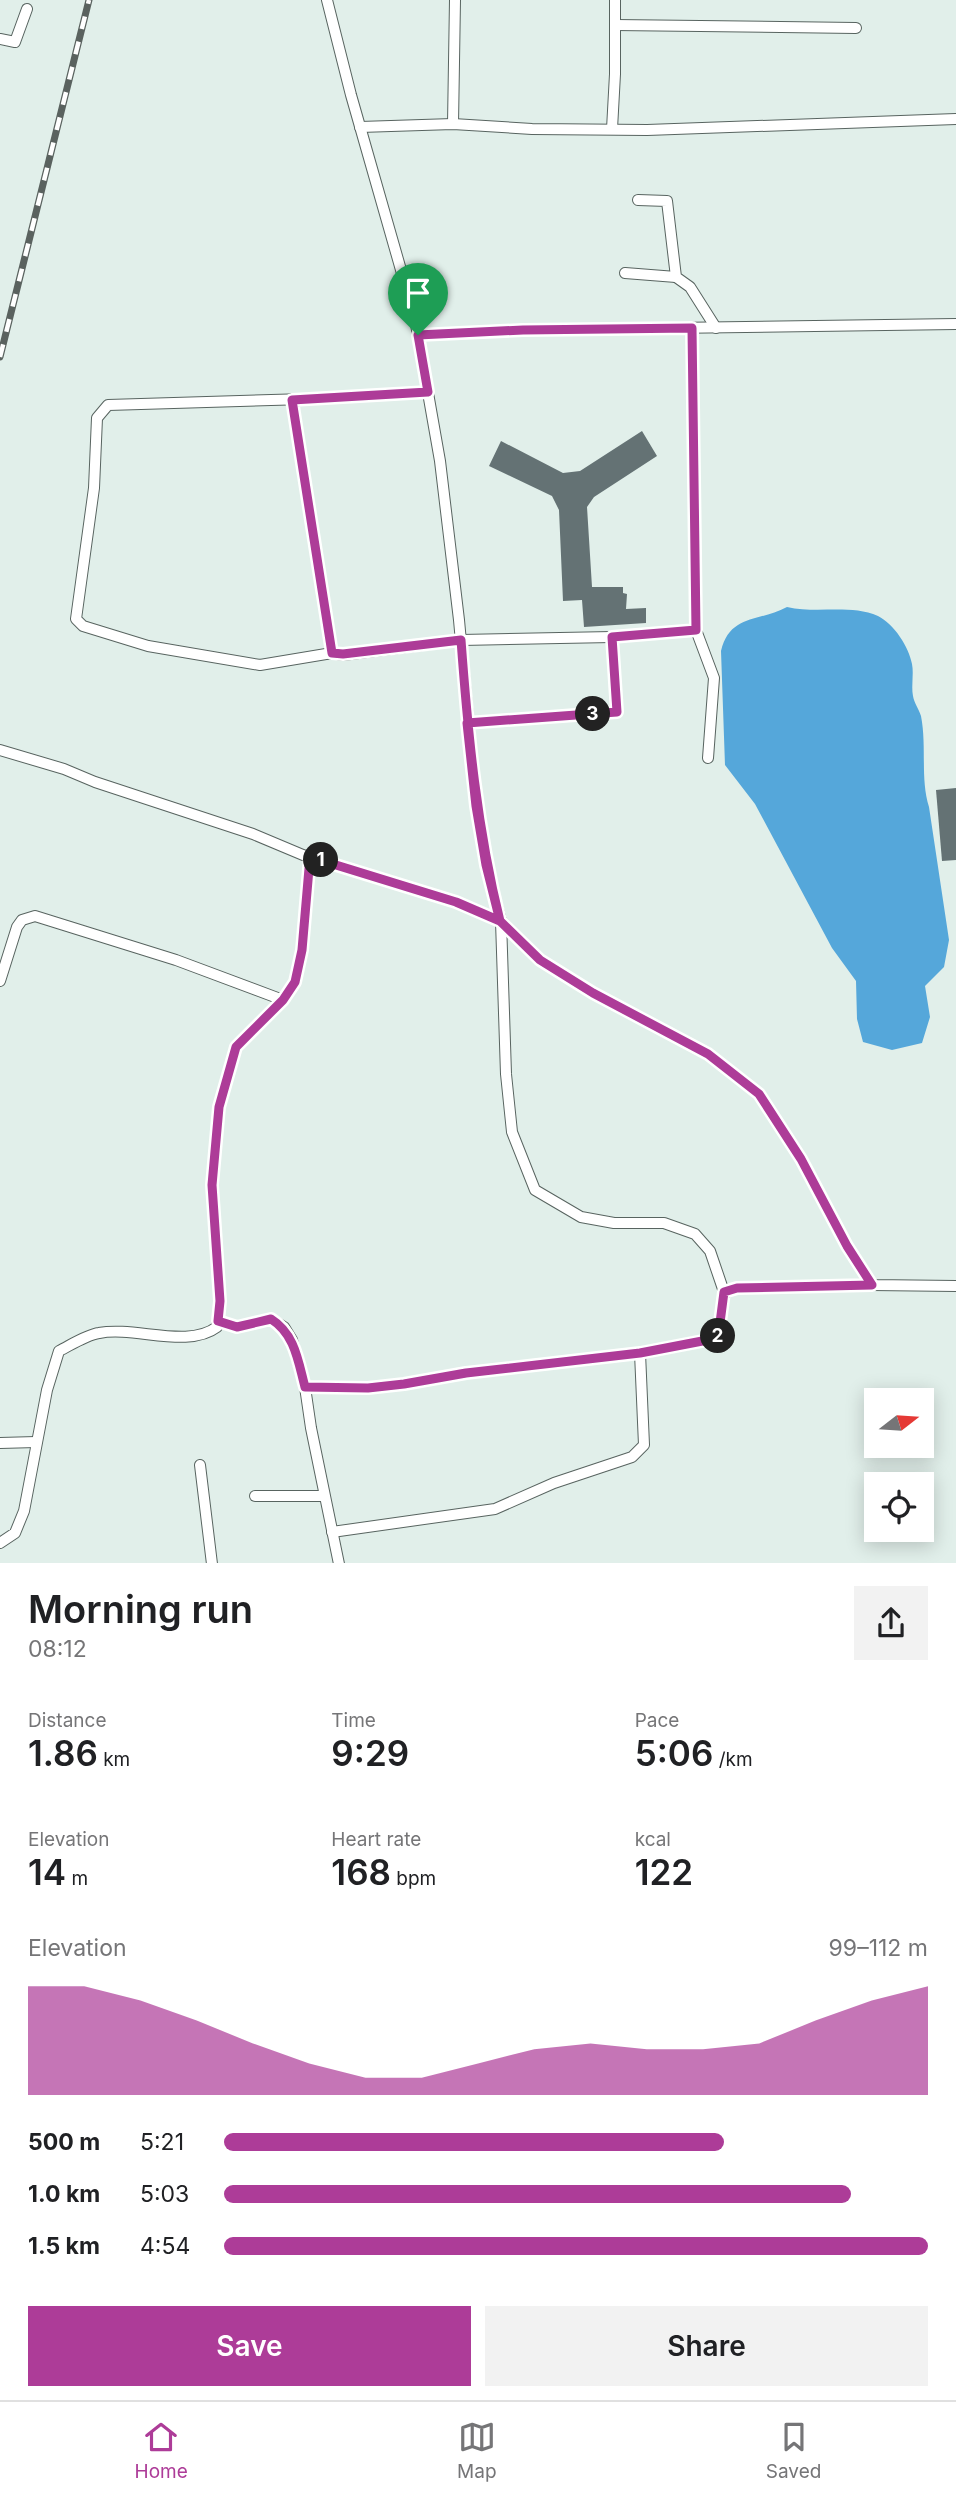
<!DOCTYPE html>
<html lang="en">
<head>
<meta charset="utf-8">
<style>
	body { margin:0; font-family:Inter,sans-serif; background:#f2f2f2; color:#202124; height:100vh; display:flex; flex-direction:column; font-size:26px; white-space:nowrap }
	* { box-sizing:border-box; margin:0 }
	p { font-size:23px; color:#757577 }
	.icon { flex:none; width:38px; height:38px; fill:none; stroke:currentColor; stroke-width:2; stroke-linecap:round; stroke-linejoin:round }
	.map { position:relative; height:1563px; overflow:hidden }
	.panel { display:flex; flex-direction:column; background:#fff; flex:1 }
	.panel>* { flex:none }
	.needle { width:46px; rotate:73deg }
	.controls { position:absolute; left:864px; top:1388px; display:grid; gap:14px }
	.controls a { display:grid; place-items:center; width:70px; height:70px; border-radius:0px; background:#fff; box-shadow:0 4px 18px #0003; font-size:35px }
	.pin { position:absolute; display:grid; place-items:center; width:60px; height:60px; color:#fff; margin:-72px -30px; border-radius:50% 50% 50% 0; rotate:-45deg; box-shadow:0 0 7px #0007 }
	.pin .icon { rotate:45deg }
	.km { position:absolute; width:35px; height:35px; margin:-18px; border-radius:50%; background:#222; color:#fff; font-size:19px; line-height:35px; text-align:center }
	.round { display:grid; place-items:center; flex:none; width:74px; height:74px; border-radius:0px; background:#f2f2f2 }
	.head { display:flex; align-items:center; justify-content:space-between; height:119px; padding:0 28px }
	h1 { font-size:38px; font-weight:600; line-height:52px }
	.figures { display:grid; grid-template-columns:repeat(3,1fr); gap:10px; height:119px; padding:7px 28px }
	.figures div { display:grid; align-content:center }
	.figures b { font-size:35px; font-weight:600 }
	.figures small { font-size:19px; font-weight:400 }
	.figures p { font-size:19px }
	.chart { height:196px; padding:14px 28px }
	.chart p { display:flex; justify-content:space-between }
	.chart svg { width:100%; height:126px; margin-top:7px; fill:#ad3c98; opacity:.7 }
	.action { display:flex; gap:14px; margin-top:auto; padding:14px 28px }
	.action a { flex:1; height:80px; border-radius:0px; background:#ad3c98; color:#fff; font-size:28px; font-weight:600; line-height:80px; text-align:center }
	.action a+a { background:#f2f2f2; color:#202124 }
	ul { padding:0 28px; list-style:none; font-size:23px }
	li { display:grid; grid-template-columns:112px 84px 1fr; align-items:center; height:52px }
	li i { height:18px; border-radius:9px; background:#ad3c98 }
	.menu { display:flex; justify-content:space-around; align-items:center; height:98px; border-top:2px solid #e0e0e0; background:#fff; font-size:19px; color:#757577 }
	.menu a { display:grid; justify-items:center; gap:4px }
	.menu .on { color:#ad3c98 }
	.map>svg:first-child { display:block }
	.water { fill:#55a7da }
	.building { fill:#647274 }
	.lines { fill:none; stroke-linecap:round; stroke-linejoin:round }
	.street-casing { stroke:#586460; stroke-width:12 }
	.street { stroke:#fff; stroke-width:10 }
	.rail-casing { stroke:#5a625f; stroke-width:7 }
	.rail { stroke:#fff; stroke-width:4.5; stroke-dasharray:13; stroke-linecap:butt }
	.route-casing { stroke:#fff; stroke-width:14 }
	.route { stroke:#ad3c98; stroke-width:9 }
</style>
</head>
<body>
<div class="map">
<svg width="956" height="1564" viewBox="0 0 956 1564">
	<rect width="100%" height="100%" fill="#e1efea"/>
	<path class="water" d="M787,607C817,614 850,604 878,616C894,624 909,647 912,664C914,674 911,686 913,696C914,703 919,709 921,716C927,747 920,778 929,807L949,940L944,967L925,986L930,1017L922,1043L892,1050L863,1042L857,1019L856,981L832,948L755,804L725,765L721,651C730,614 759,622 787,607Z"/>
	<g class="building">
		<path d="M642,431L657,456L594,497L587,507L592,587H623V593L627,594L626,609L646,608V623L584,627L582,600L563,601L559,510L552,496L489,466L501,441L563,473L580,471Z"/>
		<path d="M956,788V860L942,861L936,790Z"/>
	</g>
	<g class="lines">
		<g class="street-casing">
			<g id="street">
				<path d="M327,0L351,95L415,319L440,461L459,620L476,806L486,865L501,921L540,960L593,993L708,1054L759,1094L801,1159L847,1246L872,1285L956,1286"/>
				<path d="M615,25L856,28"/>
				<path d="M0,39L15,42L27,9"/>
				<path d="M453,124L455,0"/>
				<path d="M360,127L453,124L532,129L647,130L956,119"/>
				<path d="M612,129L615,74V0"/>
				<path d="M638,200L667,201L676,277L690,287L716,328"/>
				<path d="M625,273L676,277"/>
				<path d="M692,328L696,630L714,678L708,758"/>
				<path d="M418,335L523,330L956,324"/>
				<path d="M428,392L306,399L108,405L97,418L94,488L76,619L83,626L148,646L260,665L332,653L343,655L461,640L612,637"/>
				<path d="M292,399L332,653"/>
				<path d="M467,723L617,712L612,637L696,630"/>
				<path d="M0,750L64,769L95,782L253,834L303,855L456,902L501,921L506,1074L512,1132L535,1190L581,1217L614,1223H664L695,1234L710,1251L724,1292L718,1338L640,1353L466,1373L404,1384L368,1388L305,1387"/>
				<path d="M0,981L17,927L22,920L35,916L176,960L283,1000"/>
				<path d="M724,1292L737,1288L872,1285"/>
				<path d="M218,1321L237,1327L271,1319L284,1327L292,1340L305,1387L311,1428L339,1564"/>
				<path d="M0,1443L36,1442"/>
				<path d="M200,1465L212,1564"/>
				<path d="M255,1496H324"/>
				<path d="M332,1532L495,1509L554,1483L632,1457L644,1445L640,1353"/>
				<path d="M0,1543L15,1533L24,1511L47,1390L59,1351C71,1345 86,1335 99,1333C135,1326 188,1349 217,1327L220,1301L212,1185L219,1107L236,1047L283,1000L295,982L302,950L310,857"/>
			</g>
		</g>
		<use href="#street" class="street"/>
		<g class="rail-casing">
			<path id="rail" d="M0,357L89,0"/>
		</g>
		<use href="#rail" class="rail"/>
	</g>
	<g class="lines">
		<g class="route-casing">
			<path id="route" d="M418,335L428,392L292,400L332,653L343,654L461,640C468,735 477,828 500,921L456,902L310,857L302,950L295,982L283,1000L236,1047L219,1107L212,1185L220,1301L218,1321L237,1327L271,1319C295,1334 298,1361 305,1387L368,1388L404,1384L466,1373L640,1353L718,1338L724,1292L737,1288L872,1285L847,1246L801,1159L759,1094L708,1054L593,993L540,960L500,921L486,865L476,806L467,723L617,712L612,637L696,630L692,328L523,330L418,335"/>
		</g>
		<use href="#route" class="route"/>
	</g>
</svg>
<div class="controls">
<a><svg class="needle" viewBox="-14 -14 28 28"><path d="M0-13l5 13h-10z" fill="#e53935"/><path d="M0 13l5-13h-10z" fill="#757577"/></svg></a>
<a><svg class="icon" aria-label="locate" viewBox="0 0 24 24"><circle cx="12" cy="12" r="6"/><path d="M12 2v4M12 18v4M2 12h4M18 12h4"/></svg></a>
</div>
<div class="pin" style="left:418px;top:335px;background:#1e9e55"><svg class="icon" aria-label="arrive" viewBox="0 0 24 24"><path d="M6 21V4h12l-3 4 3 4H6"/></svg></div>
<b class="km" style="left:321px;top:860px">1</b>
<b class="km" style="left:718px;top:1336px">2</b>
<b class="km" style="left:593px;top:714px">3</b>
</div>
<section class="panel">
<div class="head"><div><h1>Morning run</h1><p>08:12</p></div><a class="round"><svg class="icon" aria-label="share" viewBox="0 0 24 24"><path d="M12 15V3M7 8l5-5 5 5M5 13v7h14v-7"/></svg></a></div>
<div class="figures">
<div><p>Distance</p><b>1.86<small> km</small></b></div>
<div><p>Time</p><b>9:29</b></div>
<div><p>Pace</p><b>5:06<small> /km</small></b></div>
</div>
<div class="figures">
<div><p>Elevation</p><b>14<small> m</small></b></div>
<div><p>Heart rate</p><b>168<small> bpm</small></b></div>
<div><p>kcal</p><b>122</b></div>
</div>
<div class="chart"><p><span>Elevation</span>99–112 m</p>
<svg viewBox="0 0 160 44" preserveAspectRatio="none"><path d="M0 44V6L10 6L20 11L30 18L40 26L50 33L60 38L70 38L80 33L90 28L100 26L110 28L120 28L130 26L140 18L150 11L160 6V44z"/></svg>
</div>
<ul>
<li><b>500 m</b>5:21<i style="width:71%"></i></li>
<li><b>1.0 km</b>5:03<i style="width:89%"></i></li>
<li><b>1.5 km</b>4:54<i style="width:100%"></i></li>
</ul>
<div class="action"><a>Save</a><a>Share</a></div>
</section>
<nav class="menu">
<a class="on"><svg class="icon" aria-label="home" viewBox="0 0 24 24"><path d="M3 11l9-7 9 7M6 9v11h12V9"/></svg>Home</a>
<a><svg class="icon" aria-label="map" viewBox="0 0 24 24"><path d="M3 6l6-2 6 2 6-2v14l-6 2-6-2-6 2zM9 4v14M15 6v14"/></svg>Map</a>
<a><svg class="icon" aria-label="saved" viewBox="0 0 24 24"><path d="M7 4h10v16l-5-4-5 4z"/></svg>Saved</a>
</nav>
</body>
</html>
